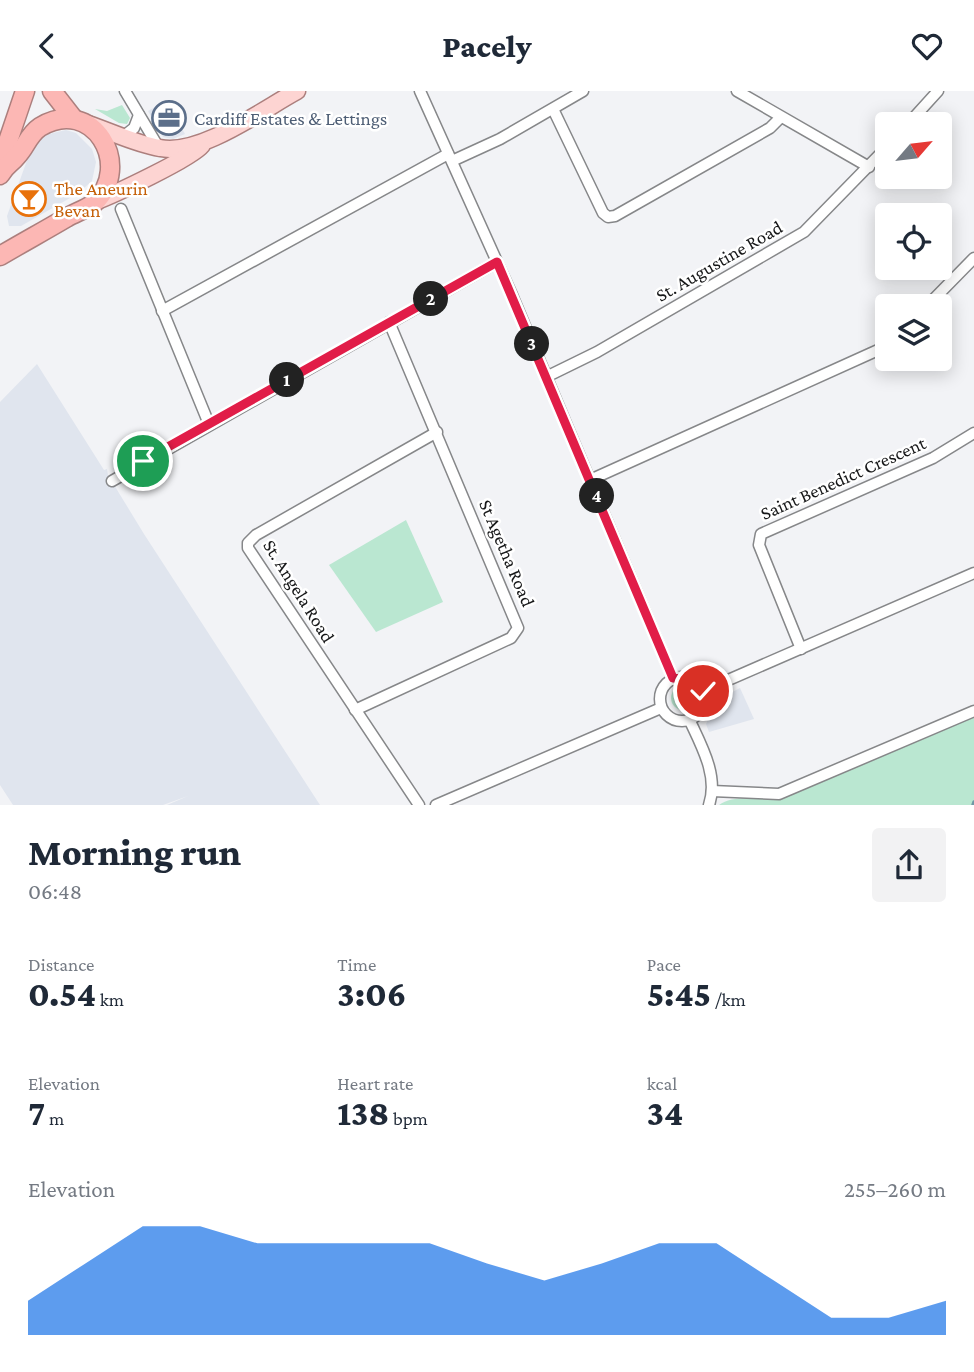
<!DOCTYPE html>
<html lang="en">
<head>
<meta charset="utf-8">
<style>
	body { margin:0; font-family:"Crimson Pro",serif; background:#f2f2f3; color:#1f2937; height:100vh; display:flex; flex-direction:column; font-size:26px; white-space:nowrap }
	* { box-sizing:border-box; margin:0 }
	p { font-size:23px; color:#747a83 }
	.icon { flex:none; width:38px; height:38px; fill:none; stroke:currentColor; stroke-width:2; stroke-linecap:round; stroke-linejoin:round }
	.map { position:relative; height:714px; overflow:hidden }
	.side { display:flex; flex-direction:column; background:#fff; flex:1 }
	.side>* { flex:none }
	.needle { width:46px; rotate:62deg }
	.controls { position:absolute; left:875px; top:21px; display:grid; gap:14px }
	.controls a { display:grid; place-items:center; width:77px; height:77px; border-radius:7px; background:#fff; box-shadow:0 4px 18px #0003; font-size:35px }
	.pin { position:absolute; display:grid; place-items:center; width:60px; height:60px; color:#fff; margin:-30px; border:4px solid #fff; border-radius:50%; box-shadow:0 2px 7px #0007 }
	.km { position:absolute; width:35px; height:35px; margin:-18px; border-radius:50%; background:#222; color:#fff; font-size:19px; line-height:35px; text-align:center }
	.round { display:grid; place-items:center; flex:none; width:74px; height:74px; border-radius:7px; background:#f2f2f3 }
	.overview { display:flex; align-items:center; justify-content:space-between; height:119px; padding:0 28px }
	h1 { font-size:38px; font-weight:800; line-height:52px }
	.figures { display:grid; grid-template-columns:repeat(3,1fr); gap:10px; height:119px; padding:7px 28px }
	.figures div { display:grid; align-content:center }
	.figures b { font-size:35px; font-weight:800 }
	.figures small { font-size:19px; font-weight:400 }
	.figures p { font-size:19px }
	.chart { height:196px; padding:14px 28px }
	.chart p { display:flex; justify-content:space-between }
	.chart svg { width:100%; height:126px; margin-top:7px; fill:#1a73e8; opacity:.7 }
	header { display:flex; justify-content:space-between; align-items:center; height:91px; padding:0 28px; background:#fff; font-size:32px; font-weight:800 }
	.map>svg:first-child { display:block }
	.built { fill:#e0e5ee }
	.green { fill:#bae7d1 }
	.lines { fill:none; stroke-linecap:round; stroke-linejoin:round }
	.stream { stroke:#6f99a6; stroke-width:3.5 }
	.street-casing { stroke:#868789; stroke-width:13 }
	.primary-casing { stroke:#ac7f7d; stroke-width:19 }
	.highway-casing { stroke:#ac7f7d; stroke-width:21 }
	.street { stroke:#fff; stroke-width:10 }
	.primary { stroke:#fdd4d2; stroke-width:16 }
	.highway { stroke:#fcb7b4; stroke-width:18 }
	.route-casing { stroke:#fff; stroke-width:14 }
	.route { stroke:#e11d48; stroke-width:9 }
	.labels { text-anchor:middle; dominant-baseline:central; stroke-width:5; stroke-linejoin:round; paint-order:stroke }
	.service-label { font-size:19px; fill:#4e5e75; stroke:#fff; text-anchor:start }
	.food-label { font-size:19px; fill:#c56008; stroke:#fff; text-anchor:start }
	.street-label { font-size:19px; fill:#161718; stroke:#fff }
</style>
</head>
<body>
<header><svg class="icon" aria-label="back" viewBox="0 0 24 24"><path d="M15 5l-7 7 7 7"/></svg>Pacely<svg class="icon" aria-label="heart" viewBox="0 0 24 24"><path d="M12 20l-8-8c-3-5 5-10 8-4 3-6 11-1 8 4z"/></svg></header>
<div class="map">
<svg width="974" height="714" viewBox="0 0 974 714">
	<rect width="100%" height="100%" fill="#f2f3f6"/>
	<g class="built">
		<path d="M166,10L185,43L173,48L163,46L148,20Z"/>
		<path d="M66,39L76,42L92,58L96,71L92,90L77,103L21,135H9L7,125L30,61L44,44Z"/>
		<path d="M37,273L104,379L107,378L108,384L144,443L320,714H167L188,705L163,714H13L0,694V311Z"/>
		<path d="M740,597L754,628L709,641L706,633L717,609Z"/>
	</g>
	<g class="green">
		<path d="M122,14L130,27L127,33L119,32L95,18L107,20Z"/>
		<path d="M406,429L443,511L376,541L329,474Z"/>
		<circle cx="683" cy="607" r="12"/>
		<path d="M974,623V714H719C733,703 760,709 778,708Z"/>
	</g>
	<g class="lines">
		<path class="stream" d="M973,714L974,711"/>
		<g class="street-casing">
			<g id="street">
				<path d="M125,0L159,57"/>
				<path d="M420,0L512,204L673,587"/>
				<path d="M737,0L869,76"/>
				<path d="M553,18L603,122L608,126L615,125L770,37L780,27"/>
				<path d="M908,33L938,0"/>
				<path d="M124,45L134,37L139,24"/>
				<path d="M452,70L500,48L583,0"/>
				<path d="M121,118L209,333"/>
				<path d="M927,215L974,167"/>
				<path d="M162,220L448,63"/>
				<path d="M546,286L597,261L804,141L887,56"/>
				<path d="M590,389L887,255"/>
				<path d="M112,390L497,171"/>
				<path d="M801,558L759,454L761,443L933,367L974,342"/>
				<circle cx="682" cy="608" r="22"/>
				<path d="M703,600L974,482"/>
				<path d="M355,619L511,547L518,537L389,231"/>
				<path d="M689,628C701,654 719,685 709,714"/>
				<path d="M712,700L779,703L974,620"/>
				<path d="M419,714L248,457V452L256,444L437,341"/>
				<path d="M436,714L661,617"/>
			</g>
		</g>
		<g class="primary-casing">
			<g id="primary">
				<path d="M88,33C112,41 136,53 160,57C200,65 262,19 297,0"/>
				<path d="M94,111C113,104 192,67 202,54"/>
			</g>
		</g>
		<g class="highway-casing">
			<g id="highway">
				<path d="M52,0L73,27"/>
				<path d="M7,71L5,59L25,0"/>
				<path d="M0,84C7,72 10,74 17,65C26,56 28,44 40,36C93,4 134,75 94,112C87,118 74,122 66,127C44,140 22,152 0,165"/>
			</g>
		</g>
		<use href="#street" class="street"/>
		<use href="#primary" class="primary"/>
		<use href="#highway" class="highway"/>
	</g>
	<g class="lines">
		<g class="route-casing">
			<path id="route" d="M143,370L497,171L673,587L692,589L703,600"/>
		</g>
		<use href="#route" class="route"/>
	</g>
	<defs>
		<g id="office-ring" transform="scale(1.75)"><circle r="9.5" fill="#fff" stroke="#5c6f8a" stroke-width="1.5"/><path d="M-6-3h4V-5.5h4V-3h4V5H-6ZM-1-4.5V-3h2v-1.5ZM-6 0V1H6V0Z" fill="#5c6f8a"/></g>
		<g id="bar-ring" transform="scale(1.75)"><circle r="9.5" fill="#fff" stroke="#e8710a" stroke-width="1.5"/><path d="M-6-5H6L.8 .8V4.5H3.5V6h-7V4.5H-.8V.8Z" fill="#e8710a"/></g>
	</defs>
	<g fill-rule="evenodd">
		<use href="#office-ring" x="169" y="27"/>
		<use href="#bar-ring" x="29" y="108"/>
	</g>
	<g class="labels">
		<g class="service-label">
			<text x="194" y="27">Cardiff Estates &amp; Lettings</text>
		</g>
		<g class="food-label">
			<text x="54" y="97">The Aneurin<tspan x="54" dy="22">Bevan</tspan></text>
		</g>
		<g class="street-label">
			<text transform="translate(719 170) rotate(-30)">St. Augustine Road</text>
			<text transform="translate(843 387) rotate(-24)">Saint Benedict Crescent</text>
			<text transform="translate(507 462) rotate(67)">St Agetha Road</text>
			<text transform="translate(299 500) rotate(58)">St. Angela Road</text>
		</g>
	</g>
</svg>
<div class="controls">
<a><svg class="needle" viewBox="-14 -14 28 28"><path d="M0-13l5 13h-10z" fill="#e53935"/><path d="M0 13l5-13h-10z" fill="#747a83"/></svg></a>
<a><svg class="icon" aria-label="locate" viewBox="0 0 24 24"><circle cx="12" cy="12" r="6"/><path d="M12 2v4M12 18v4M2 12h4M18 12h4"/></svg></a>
<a><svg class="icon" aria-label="layers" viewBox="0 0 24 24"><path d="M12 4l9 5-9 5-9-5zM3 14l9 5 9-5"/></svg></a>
</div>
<div class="pin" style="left:143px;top:370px;background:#1e9e55"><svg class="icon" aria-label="arrive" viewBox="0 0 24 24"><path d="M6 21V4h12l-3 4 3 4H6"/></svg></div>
<div class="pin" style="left:703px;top:600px;background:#d93025"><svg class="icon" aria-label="check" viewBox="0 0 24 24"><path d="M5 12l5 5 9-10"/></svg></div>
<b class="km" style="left:287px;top:289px">1</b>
<b class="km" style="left:431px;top:208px">2</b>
<b class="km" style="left:532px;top:253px">3</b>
<b class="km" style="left:597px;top:405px">4</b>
</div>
<section class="side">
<div class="overview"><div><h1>Morning run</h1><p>06:48</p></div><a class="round"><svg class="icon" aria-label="share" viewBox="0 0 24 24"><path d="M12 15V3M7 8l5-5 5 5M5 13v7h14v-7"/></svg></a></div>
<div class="figures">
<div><p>Distance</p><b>0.54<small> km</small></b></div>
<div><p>Time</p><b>3:06</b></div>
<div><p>Pace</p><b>5:45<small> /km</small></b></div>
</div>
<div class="figures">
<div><p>Elevation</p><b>7<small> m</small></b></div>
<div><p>Heart rate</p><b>138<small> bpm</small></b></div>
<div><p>kcal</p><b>34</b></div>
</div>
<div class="chart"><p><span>Elevation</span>255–260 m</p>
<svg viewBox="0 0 160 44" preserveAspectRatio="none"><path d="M0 44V32L10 19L20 6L30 6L40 12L50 12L60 12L70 12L80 19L90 25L100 19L110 12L120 12L130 25L140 38L150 38L160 32V44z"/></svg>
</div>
</section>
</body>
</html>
